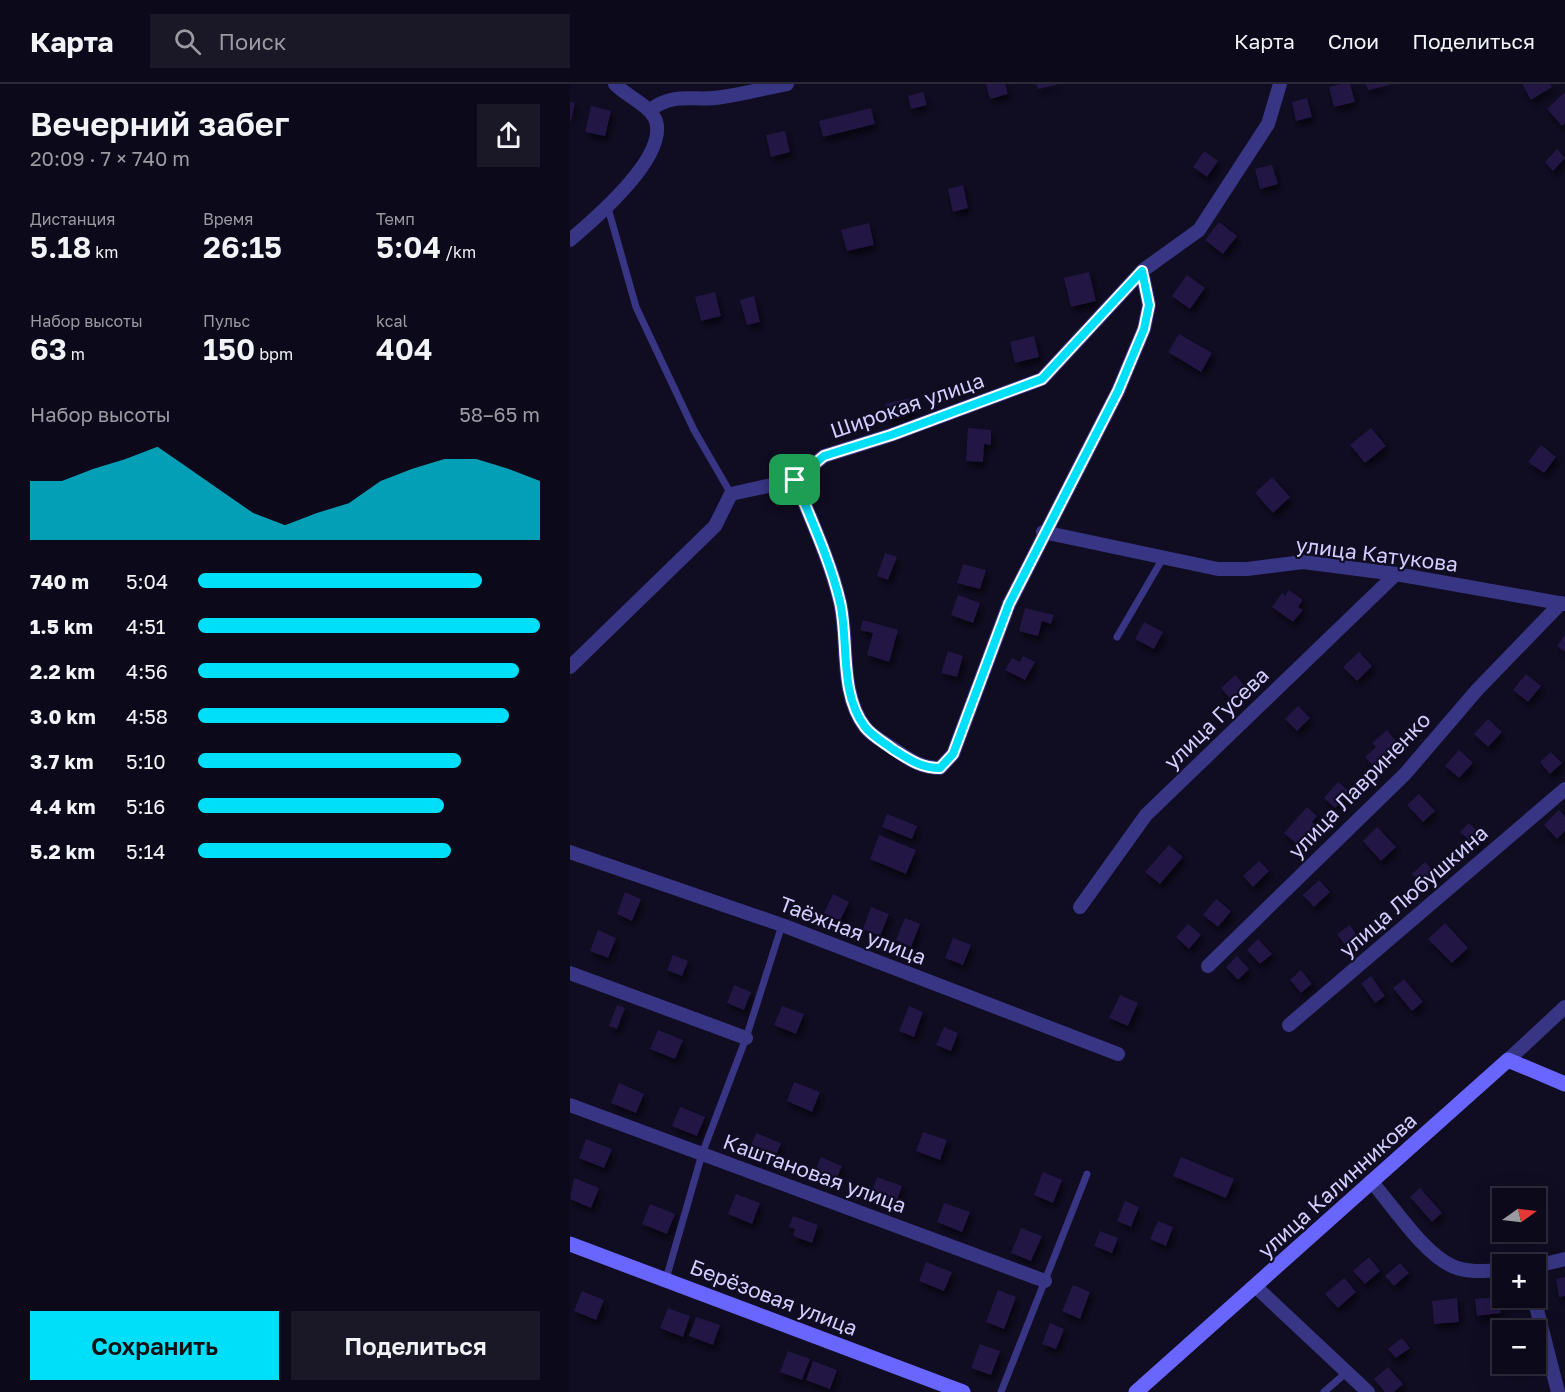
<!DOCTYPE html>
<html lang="ru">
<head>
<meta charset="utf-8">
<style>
	body { margin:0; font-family:"Golos Text",sans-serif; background:#1a1727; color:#f1f3f6; height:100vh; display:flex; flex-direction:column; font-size:22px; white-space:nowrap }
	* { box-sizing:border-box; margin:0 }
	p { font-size:20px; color:#9a9aa2 }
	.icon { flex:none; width:33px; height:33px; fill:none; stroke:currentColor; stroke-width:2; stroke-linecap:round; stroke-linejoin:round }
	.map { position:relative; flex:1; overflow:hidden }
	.sheet { display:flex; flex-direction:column; background:#0c091a; width:570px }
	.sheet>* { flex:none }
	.needle { width:39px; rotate:76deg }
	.fabs { position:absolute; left:922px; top:1104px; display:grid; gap:12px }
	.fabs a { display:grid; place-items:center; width:54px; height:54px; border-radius:0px; background:#0c091a; box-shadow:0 6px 24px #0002,0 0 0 2px #2c2a39; font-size:30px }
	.pin { position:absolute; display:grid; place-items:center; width:51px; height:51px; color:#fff; margin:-26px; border-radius:12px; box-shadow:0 3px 9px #0006 }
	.round { display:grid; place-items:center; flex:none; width:63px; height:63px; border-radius:0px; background:#1a1727 }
	.headline { display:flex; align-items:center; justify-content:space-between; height:102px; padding:0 30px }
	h1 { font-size:33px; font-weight:600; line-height:45px }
	.figures { display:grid; grid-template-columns:repeat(3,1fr); gap:9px; height:102px; padding:6px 30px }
	.figures div { display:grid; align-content:center }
	.figures b { font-size:30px; font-weight:600 }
	.figures small { font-size:16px; font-weight:400 }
	.figures p { font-size:16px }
	.chart { height:168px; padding:12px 30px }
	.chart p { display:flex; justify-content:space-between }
	.chart svg { width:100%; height:108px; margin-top:6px; fill:#00dff9; opacity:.7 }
	.primary-button { display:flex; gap:12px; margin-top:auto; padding:12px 30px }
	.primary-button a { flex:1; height:69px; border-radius:0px; background:#00dff9; color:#111; font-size:24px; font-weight:600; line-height:69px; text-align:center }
	.primary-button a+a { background:#1a1727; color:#f1f3f6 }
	ul { padding:0 30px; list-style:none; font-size:20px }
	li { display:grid; grid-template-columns:96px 72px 1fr; align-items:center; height:45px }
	li i { height:15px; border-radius:8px; background:#00dff9 }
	header { display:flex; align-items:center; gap:36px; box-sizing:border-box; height:84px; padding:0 30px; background:#0c091a; border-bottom:2px solid #2c2a39 }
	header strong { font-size:28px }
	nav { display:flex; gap:33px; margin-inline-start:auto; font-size:21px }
	.search { width:420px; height:54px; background:#1a1727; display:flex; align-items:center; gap:15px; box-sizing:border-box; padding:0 21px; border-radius:0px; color:#9a9aa2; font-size:22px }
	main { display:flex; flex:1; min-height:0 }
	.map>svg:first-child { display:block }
	.building { fill:#211744; filter:url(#shadow) }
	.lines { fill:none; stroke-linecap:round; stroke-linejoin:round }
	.service { stroke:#383584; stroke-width:7 }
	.minor { stroke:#383584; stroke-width:14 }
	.secondary { stroke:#6965ff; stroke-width:15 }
	.route-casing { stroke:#fff; stroke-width:12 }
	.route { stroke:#00dff9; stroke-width:8 }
	.labels { text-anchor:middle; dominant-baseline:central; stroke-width:4.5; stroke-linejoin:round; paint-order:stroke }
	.street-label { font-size:21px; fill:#d3ceff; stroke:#100c22 }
</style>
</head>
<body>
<header>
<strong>Карта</strong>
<div class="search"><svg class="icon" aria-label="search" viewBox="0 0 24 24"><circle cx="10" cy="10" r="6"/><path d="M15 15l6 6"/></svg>Поиск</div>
<nav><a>Карта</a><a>Слои</a><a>Поделиться</a></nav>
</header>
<main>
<section class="sheet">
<div class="headline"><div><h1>Вечерний забег</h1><p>20:09 · 7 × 740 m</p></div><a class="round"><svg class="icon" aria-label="share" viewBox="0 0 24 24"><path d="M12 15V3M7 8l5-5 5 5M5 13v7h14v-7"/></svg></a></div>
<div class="figures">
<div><p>Дистанция</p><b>5.18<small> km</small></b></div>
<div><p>Время</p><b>26:15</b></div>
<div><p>Темп</p><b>5:04<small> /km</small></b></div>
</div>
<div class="figures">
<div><p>Набор высоты</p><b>63<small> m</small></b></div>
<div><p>Пульс</p><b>150<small> bpm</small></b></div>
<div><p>kcal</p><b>404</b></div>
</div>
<div class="chart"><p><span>Набор высоты</span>58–65 m</p>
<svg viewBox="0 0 160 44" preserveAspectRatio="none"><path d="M0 44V20L10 20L20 15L30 11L40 6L50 15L60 24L70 33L80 38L90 33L100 29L110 20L120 15L130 11L140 11L150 15L160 20V44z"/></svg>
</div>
<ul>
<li><b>740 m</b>5:04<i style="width:83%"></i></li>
<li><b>1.5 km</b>4:51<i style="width:100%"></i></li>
<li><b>2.2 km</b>4:56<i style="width:94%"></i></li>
<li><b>3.0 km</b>4:58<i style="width:91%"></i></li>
<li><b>3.7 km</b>5:10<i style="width:77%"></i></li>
<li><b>4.4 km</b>5:16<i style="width:72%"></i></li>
<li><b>5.2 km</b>5:14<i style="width:74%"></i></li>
</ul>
<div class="primary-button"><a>Сохранить</a><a>Поделиться</a></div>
</section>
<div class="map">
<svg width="995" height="1308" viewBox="0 0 995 1308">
	<defs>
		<filter id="shadow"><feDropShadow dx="3" dy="5" stdDeviation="3" flood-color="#0009"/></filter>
	</defs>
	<rect width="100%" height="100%" fill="#100c22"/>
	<g class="building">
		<path d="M416,0H435L438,10L420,15Z"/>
		<path d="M466,0H486V1L468,5Z"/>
		<path d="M771,0H780L785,18L764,23L759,3Z"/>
		<path d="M796,0H819L820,1L798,6Z"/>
		<path d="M952,0H980L982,3L961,16Z"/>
		<path d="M353,8L357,21L341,25L338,12Z"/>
		<path d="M995,8V39L992,42L977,25Z"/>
		<path d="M737,14L742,33L726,37L722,18Z"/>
		<path d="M0,18L5,19L1,37H0Z"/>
		<path d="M21,22L41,27L35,52L15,48Z"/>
		<path d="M301,24L305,40L253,53L249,37Z"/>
		<path d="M215,47L220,68L201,73L196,51Z"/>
		<path d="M987,65L995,74L983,87L975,78Z"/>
		<path d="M634,67L648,77L637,93L623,83Z"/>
		<path d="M702,81L708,100L690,105L685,85Z"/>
		<path d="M393,101L398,124L383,128L378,105Z"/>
		<path d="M649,138L667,152L653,170L635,156Z"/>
		<path d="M299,139L304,161L277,167L271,146Z"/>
		<path d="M519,188L526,217L501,223L494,194Z"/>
		<path d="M617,191L635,204L620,225L602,212Z"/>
		<path d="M145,208L151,232L131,237L125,213Z"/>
		<path d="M184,212L190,238L177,241L170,216Z"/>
		<path d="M609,250L642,269L631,288L598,268Z"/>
		<path d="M464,252L469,273L445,279L440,258Z"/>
		<path d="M340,314L343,329L319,335L315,320Z"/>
		<path d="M398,344L421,346V361L414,360L413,378L396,377Z"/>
		<path d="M801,344L816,362L795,379L780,361Z"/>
		<path d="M971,361L986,373L974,389L958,378Z"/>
		<path d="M702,393L720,413L703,429L685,409Z"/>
		<path d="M315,469L327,473L318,496L307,492Z"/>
		<path d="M393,480L416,486L410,505L387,499Z"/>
		<path d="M719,506L733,516L728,523L733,526L723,538L702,523L712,509L715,512Z"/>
		<path d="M388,511L410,519L403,539L381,531Z"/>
		<path d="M455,524L484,531L481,540L472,537L468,552L449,547Z"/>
		<path d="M293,536L328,546L319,578L297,571L303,549L290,546Z"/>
		<path d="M574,538L593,548L584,565L565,555Z"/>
		<path d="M995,551V568L987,562Z"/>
		<path d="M378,567L393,572L387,593L371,589Z"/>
		<path d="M789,568L802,582L787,597L773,583Z"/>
		<path d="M453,572L465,578L455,596L435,586L442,574L450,578Z"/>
		<path d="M956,590L971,602L958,618L943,606Z"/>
		<path d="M665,591L679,606L664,619L651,604Z"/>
		<path d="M728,622L740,634L727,647L715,635Z"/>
		<path d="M918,635L932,648L918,663L904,650Z"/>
		<path d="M817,646L829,661L804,683L795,673L806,663L802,659Z"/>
		<path d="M889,666L903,679L889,694L875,682Z"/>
		<path d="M981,668L992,679L980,690L970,678Z"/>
		<path d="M768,698L780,708L765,724L754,714Z"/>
		<path d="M849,710L865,727L853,738L837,721Z"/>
		<path d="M737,723L747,732L742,738L747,742L729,762L714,749Z"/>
		<path d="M989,726L995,733V747L987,755L974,741Z"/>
		<path d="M317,730L347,742L342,755L312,743Z"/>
		<path d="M899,739L912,752L904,761L890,748Z"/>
		<path d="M807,743L826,763L811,777L793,757Z"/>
		<path d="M309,751L346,766L336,790L300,775Z"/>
		<path d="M599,761L613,773L590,800L575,788Z"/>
		<path d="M689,777L699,787L683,803L673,792Z"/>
		<path d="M855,778L868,792L856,804L842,790Z"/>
		<path d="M749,796L760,808L744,823L733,811Z"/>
		<path d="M55,808L71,815L62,837L47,830Z"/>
		<path d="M263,810L279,818L270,837L254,829Z"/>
		<path d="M646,815L661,827L648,843L633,831Z"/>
		<path d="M301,823L319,830L310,852L293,845Z"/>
		<path d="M335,834L350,840L341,863L326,856Z"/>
		<path d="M875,839L898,864L882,879L858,855Z"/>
		<path d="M618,840L631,851L619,865L606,853Z"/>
		<path d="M780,841L789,855L777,864L767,850Z"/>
		<path d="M28,846L46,854L38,874L20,867Z"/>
		<path d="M383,854L401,861L393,881L375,874Z"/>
		<path d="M688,855L702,870L690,880L677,866Z"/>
		<path d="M103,871L118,877L112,892L97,886Z"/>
		<path d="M667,872L679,885L668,896L656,883Z"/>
		<path d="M731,886L742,900L731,909L720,896Z"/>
		<path d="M801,892L815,912L805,919L791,899Z"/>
		<path d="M834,895L853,918L842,927L823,904Z"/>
		<path d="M164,901L181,908L174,926L157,919Z"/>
		<path d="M550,911L568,919L558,942L539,934Z"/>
		<path d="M47,921L55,924L47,945L39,942Z"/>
		<path d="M212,922L234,930L226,950L204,941Z"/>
		<path d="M339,922L353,928L344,953L329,947Z"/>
		<path d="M374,943L388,949L381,967L366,961Z"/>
		<path d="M88,946L113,956L105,975L80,965Z"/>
		<path d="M224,998L250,1008L242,1028L217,1017Z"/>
		<path d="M49,999L74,1010L66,1029L41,1019Z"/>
		<path d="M110,1023L135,1033L127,1052L102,1042Z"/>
		<path d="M353,1048L377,1056L370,1076L346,1067Z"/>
		<path d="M186,1049L211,1059L203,1079L178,1069Z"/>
		<path d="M16,1055L42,1065L34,1084L9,1074Z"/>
		<path d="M251,1073L272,1082L264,1101L243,1092Z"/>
		<path d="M611,1073L664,1095L656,1114L603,1092Z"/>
		<path d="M473,1088L492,1096L483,1119L464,1111Z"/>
		<path d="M307,1093L332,1102L325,1122L300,1113Z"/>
		<path d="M4,1094L29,1104L21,1124L0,1115Z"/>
		<path d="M850,1104L872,1129L862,1138L840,1113Z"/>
		<path d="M166,1110L190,1119L182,1140L158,1130Z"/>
		<path d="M555,1117L569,1123L561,1143L547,1137Z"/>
		<path d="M374,1119L400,1128L392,1148L367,1138Z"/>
		<path d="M80,1120L105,1130L97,1150L72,1140Z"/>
		<path d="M223,1132L248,1141L242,1159L223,1152L225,1145L219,1143Z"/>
		<path d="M588,1137L603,1143L596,1162L580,1155Z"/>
		<path d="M451,1144L472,1152L461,1177L441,1169Z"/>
		<path d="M530,1147L548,1154L542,1169L524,1162Z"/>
		<path d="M799,1173L810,1187L795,1200L783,1187Z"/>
		<path d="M356,1178L382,1188L374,1207L349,1197Z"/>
		<path d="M830,1179L839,1189L824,1202L815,1192Z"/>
		<path d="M995,1193V1212L989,1213L986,1195Z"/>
		<path d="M774,1194L786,1208L768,1224L755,1210Z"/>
		<path d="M503,1201L520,1208L510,1235L492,1227Z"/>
		<path d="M428,1206L446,1213L434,1245L416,1238Z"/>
		<path d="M12,1207L34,1216L26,1236L4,1227Z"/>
		<path d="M929,1213L931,1229L907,1232L905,1215Z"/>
		<path d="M887,1214L889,1238L864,1240L862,1217Z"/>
		<path d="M98,1224L120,1232L113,1253L90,1244Z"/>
		<path d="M126,1233L150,1241L143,1261L119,1252Z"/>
		<path d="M480,1239L494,1245L486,1265L472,1260Z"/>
		<path d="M832,1254L840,1264L826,1274L818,1265Z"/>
		<path d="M410,1260L430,1267L421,1291L401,1284Z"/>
		<path d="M218,1267L240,1275L232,1296L210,1288Z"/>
		<path d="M243,1277L267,1286L260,1305L236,1296Z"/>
		<path d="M818,1283L833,1300L824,1308H815L804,1295Z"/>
	</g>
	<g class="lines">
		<g class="service">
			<path d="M38,124L66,223L124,346L161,410"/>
			<path d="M547,553L593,474"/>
			<path d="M96,1195L132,1070L176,954L212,841"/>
			<path d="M431,1308L517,1090"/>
			<path d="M754,1308L777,1288"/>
		</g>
		<g class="minor">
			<path d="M80,26C106,7 124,18 152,13C174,10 196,4 217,0"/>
			<path d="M0,156C26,134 97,73 86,37C80,21 56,12 45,0"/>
			<path d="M225,396C241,436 260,476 270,518C279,557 269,609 295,643C302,652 315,659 324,665C340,676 351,684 370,684L383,670L439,520L548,307L574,245L579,221L572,187L629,146L698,40L710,0"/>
			<path d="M473,448L648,485H677L733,478L826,490L995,520"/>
			<path d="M0,583L145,442L161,410L225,396L254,372L321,351L472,295L572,187"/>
			<path d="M0,768L212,841L548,970"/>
			<path d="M510,823L576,731L826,490"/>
			<path d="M638,882L835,690L907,606L991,519"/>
			<path d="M0,889L176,954"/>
			<path d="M719,941L995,705"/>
			<path d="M938,976L995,923"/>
			<path d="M0,1021L475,1197"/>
			<path d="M801,1097C823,1122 853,1169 882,1182C897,1189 917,1187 933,1186"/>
			<path d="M966,1182L995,1175"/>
			<path d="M685,1202L798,1308"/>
			<path d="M964,1214L988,1308"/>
		</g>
		<g class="secondary">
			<path d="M0,1160L393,1308"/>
			<path d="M566,1308L938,976L995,1000"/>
		</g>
	</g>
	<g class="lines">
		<g class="route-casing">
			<path id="route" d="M572,187L579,221L574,245L548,307L439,520L383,670L370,684C351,684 340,676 324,666C315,659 302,652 295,643C269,609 279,557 270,518C260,476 241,436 225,396L254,372L321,351L472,295Z"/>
		</g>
		<use href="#route" class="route"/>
	</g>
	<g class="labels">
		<g class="street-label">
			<text transform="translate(337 321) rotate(-19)">Широкая улица</text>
			<text transform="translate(807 470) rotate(7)">улица Катукова</text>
			<text transform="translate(646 634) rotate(-44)">улица Гусева</text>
			<text transform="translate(789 701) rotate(-46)">улица Лавриненко</text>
			<text transform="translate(843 807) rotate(-41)">улица Любушкина</text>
			<text transform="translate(283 846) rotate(21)">Таёжная улица</text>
			<text transform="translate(245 1089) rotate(20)">Каштановая улица</text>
			<text transform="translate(767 1101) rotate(-42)">улица Калинникова</text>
			<text transform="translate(204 1213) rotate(21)">Берёзовая улица</text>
		</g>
	</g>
</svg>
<div class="fabs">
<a><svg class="needle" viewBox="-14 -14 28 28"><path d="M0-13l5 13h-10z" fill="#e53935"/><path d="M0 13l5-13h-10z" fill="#9a9aa2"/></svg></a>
<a>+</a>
<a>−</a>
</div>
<div class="pin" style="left:225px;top:396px;background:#1e9e55"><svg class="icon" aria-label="arrive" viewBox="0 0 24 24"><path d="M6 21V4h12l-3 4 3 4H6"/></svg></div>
</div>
</main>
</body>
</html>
